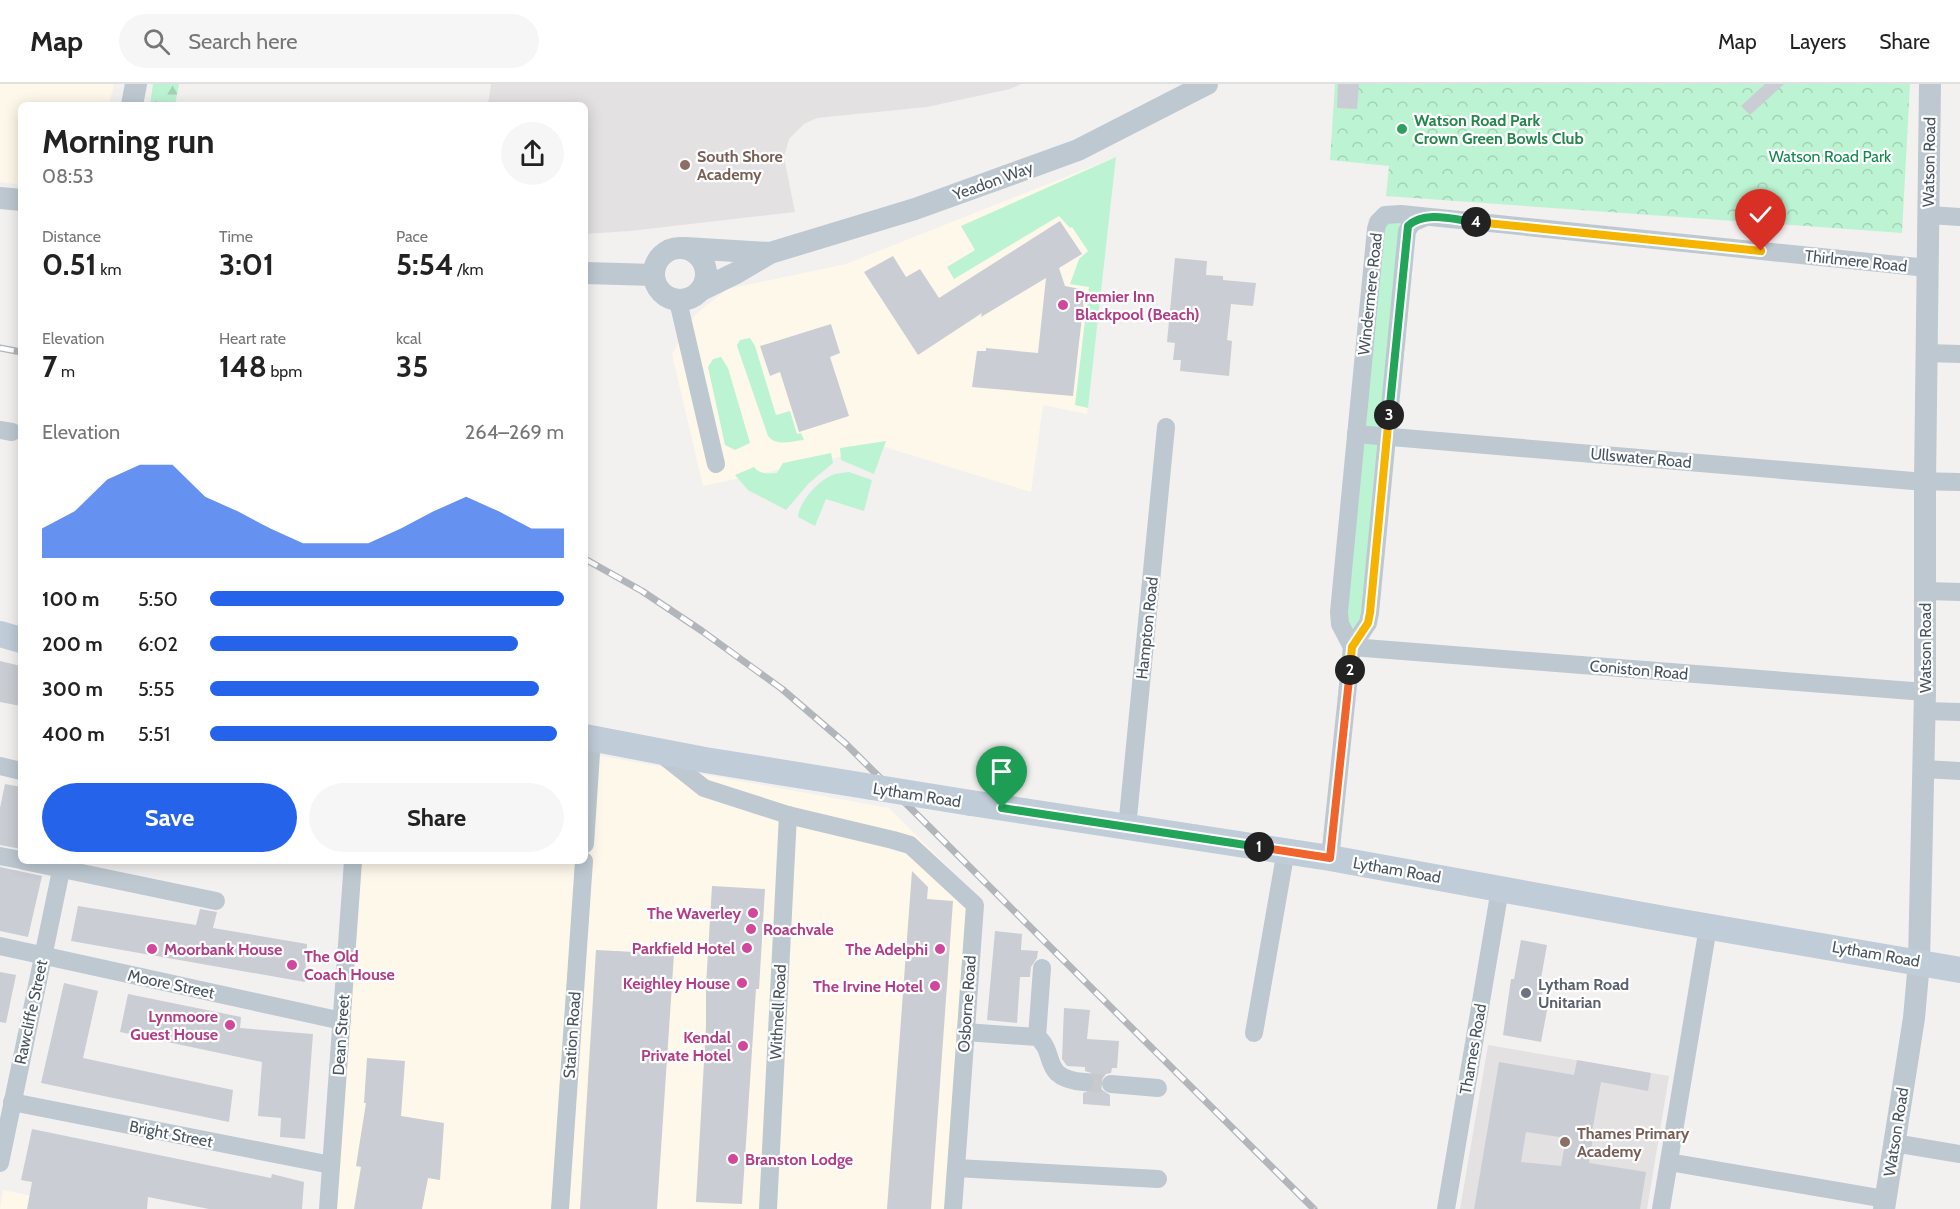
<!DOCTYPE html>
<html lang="en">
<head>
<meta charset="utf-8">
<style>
	body { margin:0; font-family:Cabin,sans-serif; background:#f6f6f6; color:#222; height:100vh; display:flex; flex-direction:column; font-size:22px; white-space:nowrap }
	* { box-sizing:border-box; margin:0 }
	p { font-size:20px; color:#767676 }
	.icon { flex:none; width:33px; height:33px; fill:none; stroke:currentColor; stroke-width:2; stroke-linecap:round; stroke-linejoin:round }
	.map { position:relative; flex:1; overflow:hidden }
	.drawer { position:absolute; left:18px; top:18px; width:570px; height:762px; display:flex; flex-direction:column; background:#fff; border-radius:9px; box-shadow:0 3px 15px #0003 }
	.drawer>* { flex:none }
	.pin { position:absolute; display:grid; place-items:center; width:51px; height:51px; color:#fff; margin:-62px -26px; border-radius:50% 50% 50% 0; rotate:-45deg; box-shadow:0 0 6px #0007 }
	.pin .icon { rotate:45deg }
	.km { position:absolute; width:30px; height:30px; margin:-15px; border-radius:50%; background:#222; color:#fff; font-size:16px; line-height:30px; text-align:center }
	.round { display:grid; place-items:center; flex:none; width:63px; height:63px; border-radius:32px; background:#f6f6f6 }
	.headline { display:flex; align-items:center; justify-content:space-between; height:102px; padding:0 24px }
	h1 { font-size:33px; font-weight:700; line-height:45px }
	.figures { display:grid; grid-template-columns:repeat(3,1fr); gap:9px; height:102px; padding:6px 24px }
	.figures div { display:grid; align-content:center }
	.figures b { font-size:30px; font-weight:700 }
	.figures small { font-size:16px; font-weight:400 }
	.figures p { font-size:16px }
	.chart { height:168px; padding:12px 24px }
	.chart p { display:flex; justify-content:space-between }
	.chart svg { width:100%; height:108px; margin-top:6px; fill:#2563eb; opacity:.7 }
	.cta { display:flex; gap:12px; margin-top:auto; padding:12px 24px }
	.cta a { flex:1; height:69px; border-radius:36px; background:#2563eb; color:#fff; font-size:24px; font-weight:700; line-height:69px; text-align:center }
	.cta a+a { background:#f6f6f6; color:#222 }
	ul { padding:0 24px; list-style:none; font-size:20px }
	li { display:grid; grid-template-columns:96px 72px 1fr; align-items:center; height:45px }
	li i { height:15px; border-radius:8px; background:#2563eb }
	header { display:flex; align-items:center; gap:36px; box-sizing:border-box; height:84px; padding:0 30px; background:#fff; border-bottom:2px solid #e0e0e0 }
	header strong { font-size:28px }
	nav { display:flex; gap:33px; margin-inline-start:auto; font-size:21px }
	.search { width:420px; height:54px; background:#f6f6f6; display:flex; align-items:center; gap:15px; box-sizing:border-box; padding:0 21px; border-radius:33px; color:#767676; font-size:22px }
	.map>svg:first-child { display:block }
	.commercial { fill:#fef8ea }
	.education { fill:#e4e1e2 }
	.grass { fill:#bcf3d2 }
	.forest { fill:url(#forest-firs) }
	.park { fill:url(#park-crowns) }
	.building { fill:#cacdd3; fill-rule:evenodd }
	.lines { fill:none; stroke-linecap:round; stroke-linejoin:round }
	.minor-tunnel { stroke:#c8c9cc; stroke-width:18; stroke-dasharray:18 9; stroke-linecap:butt }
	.minor { stroke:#bdc8d1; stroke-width:18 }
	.tertiary { stroke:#bdc8d1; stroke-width:22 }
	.secondary { stroke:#c0ccd8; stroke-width:26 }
	.rail-casing { stroke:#b2b6bb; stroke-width:7 }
	.rail { stroke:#fff; stroke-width:4.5; stroke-dasharray:14; stroke-linecap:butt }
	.secondary-bridge { stroke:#c0ccd8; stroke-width:26 }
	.split-1-casing { stroke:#fff; stroke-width:12 }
	.split-2-casing { stroke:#fff; stroke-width:12 }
	.split-3-casing { stroke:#fff; stroke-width:12 }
	.split-4-casing { stroke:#fff; stroke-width:12 }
	.split-5-casing { stroke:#fff; stroke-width:12 }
	.split-1 { stroke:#22a559; stroke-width:8 }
	.split-2 { stroke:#f0652b; stroke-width:8 }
	.split-3 { stroke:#f5b400; stroke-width:8 }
	.split-4 { stroke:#22a559; stroke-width:8 }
	.split-5 { stroke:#f5b400; stroke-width:8 }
	.leisure-dot { fill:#2e9e5b; stroke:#fff; stroke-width:2 }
	.education-dot { fill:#8d6e63; stroke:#fff; stroke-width:2 }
	.hotel-dot { fill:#d1479c; stroke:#fff; stroke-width:2 }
	.worship-dot { fill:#6b7280; stroke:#fff; stroke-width:2 }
	.labels { text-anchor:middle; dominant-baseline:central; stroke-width:4.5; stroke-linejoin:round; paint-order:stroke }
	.leisure-label { font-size:16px; font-weight:bold; fill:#27864d; stroke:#fff; text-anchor:start }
	.education-label { font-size:16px; font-weight:bold; fill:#785e54; stroke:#fff; text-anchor:start }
	.park-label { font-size:16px; fill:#10884c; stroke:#fff }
	.street-label { font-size:16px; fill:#475460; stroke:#fff }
	.hotel-label { font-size:16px; font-weight:bold; fill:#b23c85; stroke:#fff; text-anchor:end }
	.worship-label { font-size:16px; font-weight:bold; fill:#5b616d; stroke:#fff; text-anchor:start }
</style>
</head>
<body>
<header>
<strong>Map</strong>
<div class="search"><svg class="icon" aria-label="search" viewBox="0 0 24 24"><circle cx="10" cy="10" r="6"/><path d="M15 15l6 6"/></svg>Search here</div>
<nav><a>Map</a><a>Layers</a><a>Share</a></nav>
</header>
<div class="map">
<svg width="1960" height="1125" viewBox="0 0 1960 1125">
	<defs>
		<pattern id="forest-firs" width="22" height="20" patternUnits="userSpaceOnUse" patternTransform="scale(1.5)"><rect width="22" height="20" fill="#bcf3d2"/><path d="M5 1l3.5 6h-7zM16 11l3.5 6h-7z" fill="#a3d2b7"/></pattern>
		<pattern id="park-crowns" width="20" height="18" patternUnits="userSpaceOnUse" patternTransform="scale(1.5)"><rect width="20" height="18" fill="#bcf3d2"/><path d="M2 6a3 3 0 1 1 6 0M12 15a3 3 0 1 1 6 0" fill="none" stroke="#a3d2b7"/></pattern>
	</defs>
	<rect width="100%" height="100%" fill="#f3f0f0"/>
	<g class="commercial">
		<path d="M0,0H114L109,21H21V101L0,98Z"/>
		<path d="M1116,73L1087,330L1043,321L1031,408L885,363L703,402L672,270L695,231L727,205L846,180Z"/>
		<path d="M585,669L889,724L981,816L955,1125H320L354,777H585Z"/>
		<path d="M3,1106L96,1125H0Z"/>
	</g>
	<g class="education">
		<path d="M491,0H1022L1010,5L927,23L817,34L804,40L789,55L784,73L795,128L630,147L585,150V21H488Z"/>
		<path d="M1488,961L1669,992L1647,1125H1460Z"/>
	</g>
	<g class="grass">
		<path d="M1116,73L1088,324L1075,321L1089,203L1070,200L1079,175L1088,167L1072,143L1070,144L1059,132L954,195L947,183L975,166L961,142Z"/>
		<path d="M1378,138L1412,139L1370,529L1352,563L1343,546Z"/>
		<path d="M750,254L755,262L776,331L790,327L797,350L801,349L804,356C792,357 777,363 768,352L738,265L737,261L740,256Z"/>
		<path d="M721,273L728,284L750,359L735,366L725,361L708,283L713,275Z"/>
		<path d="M886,357L874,390L841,376L840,364Z"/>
		<path d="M831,369L833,379L809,399L786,426L748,406L735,391L754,383C759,390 769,390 777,389L783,379Z"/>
		<path d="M849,388L872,396L864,427L826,415L815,442L798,433C799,418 819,395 835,390C839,389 844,389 849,388Z"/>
	</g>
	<path class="forest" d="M153,0H179L175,21H150Z"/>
	<path class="park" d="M1335,0H1910L1902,149L1386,112L1389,82L1330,76Z"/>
	<g class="building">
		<path d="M1338,0H1359L1357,25L1337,24Z"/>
		<path d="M1765,0H1784L1750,31L1741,22Z"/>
		<path d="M1060,137L1082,170L1059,184L1065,202L1085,206L1073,312L972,303L977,267H986V264L1038,269L1046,194L981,233L982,229L918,271L864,188L893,172L906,193L920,185L939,214Z"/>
		<path d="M1175,174L1207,177L1206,191L1223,192V196L1256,199L1253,222L1231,220L1227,256L1232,257L1229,292L1180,287L1181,276H1173L1175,259L1167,258Z"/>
		<path d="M831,240L840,269L830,273L849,332L799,348L780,288L770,292L760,262Z"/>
		<path d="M0,577L21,582V622L0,618Z"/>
		<path d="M5,700L21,703V765L0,761V724Z"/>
		<path d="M0,783L42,792L28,853L0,847Z"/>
		<path d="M912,787L928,803L927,815L953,817L931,1125H887Z"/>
		<path d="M712,802L765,805L759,905H756L742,1120L696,1118L706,942V902Z"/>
		<path d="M78,822L196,841L200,825L217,828L213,844L307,860L305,898L71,857Z"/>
		<path d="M995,847L1022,850L1021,866L1038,867L1037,874L1031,883L1030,893H1020L1017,939L987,936Z"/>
		<path d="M1521,856L1547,861L1540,900L1544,901L1540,920L1548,921L1541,958L1503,951L1511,895H1514Z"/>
		<path d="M596,866L674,870L657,1125H580Z"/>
		<path d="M0,888L16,891L6,939L0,938Z"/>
		<path d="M64,899L98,907L83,974L233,1006L229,1038L41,999Z"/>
		<path d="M128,910L241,933L240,944L313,950L305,1055L280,1053L281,1034L258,1032L262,978L120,948Z"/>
		<path d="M1064,924L1090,926L1087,955L1119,957L1117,984H1112L1111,989L1106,990L1100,998L1101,1005L1110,1011V1022L1083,1020V1009L1093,1005L1094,994L1091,989L1085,987V983L1067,982L1062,975Z"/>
		<path d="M367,974L405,977L401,1032L444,1039L440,1096L428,1094L422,1125H354L361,1083L356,1082L366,1019H364Z"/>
		<path d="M1577,976L1651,989L1648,1007L1601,998L1592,1048H1594L1589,1079L1646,1088L1640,1125H1474L1499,978L1574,991ZM1526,1048L1566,1054L1561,1082L1521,1078Z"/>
		<path d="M32,1045L271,1094L272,1090L304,1098L302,1125H209L148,1113L147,1125H27L32,1098L21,1096Z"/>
	</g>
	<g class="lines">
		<path class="minor-tunnel" d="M1084,998L1111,1000"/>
		<g class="minor">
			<path d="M1929,131L1960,133"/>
			<path d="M678,217L716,380"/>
			<path d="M1927,269L1960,270"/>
			<path d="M0,346L12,348"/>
			<path d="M1356,350L1913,397L1960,398"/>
			<path d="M1926,507L1960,508"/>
			<path d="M1352,563L1340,540L1339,528L1376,145L1378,138L1385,131L1401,130L1928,184"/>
			<path d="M1352,563L1925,608"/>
			<path d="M1925,627L1960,628"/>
			<path d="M660,669L704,704L788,731L893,756L910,761L975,821L953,1125"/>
			<path d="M0,682L21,687"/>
			<path d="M1924,685L1960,687"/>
			<path d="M1127,744L1166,343"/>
			<path d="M585,760L592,654"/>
			<path d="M0,772L21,776"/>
			<path d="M1330,774L1352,563L1368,539L1370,529L1407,147L1412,139L1426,133"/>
			<path d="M24,777L216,817"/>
			<path d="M0,862L342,937"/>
			<path d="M965,948L1037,953C1058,969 1039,994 1084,998"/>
			<path d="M1254,949L1286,766"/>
			<path d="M1037,953L1042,884"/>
			<path d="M1111,1000L1158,1004"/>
			<path d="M12,1018L331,1081"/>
			<path d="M1894,1059L1960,1070"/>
			<path d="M1669,1078L1885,1115"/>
			<path d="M0,1079L63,777"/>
			<path d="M956,1084L1158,1095"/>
			<path d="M328,1125L353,777"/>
			<path d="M560,1125L584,777"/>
			<path d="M768,1125L788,731"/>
			<path d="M1446,1125L1500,805"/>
			<path d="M1661,1125L1708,843"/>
		</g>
		<g class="tertiary">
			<path d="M132,21L136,0"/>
			<path d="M0,114L21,116"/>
			<circle cx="680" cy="190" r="26"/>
			<path d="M685,164L770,169"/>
			<path d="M585,189L654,191"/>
			<path d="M701,206L736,189L770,169L915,125L1078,66L1207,0"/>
			<path d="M1884,1125L1914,934L1919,878L1925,608V397L1930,0"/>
		</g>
		<g class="secondary">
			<path d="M0,550L21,556"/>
			<path d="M585,653L705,676L872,703"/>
			<path d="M971,719L1330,774L1670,836L1960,886"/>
		</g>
		<g class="rail-casing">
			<g id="rail">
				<path d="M0,264L21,268"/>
				<path d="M585,475L642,507L702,547L782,605L846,660L1314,1125"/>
			</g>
		</g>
		<use href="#rail" class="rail"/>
		<path class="secondary-bridge" d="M872,703L971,719"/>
	</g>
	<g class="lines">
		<g class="split-1-casing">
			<path id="split-1" d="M1002,724L1259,763"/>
		</g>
		<g class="split-2-casing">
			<path id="split-2" d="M1259,763L1330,774L1350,586"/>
		</g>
		<g class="split-3-casing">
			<path id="split-3" d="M1350,586L1352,563L1368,539L1370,529L1389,331"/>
		</g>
		<g class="split-4-casing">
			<path id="split-4" d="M1389,331L1408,142C1425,126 1455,136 1476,138"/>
		</g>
		<g class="split-5-casing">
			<path id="split-5" d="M1476,138L1761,167"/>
		</g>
		<use href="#split-1" class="split-1"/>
		<use href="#split-2" class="split-2"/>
		<use href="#split-3" class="split-3"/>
		<use href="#split-4" class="split-4"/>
		<use href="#split-5" class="split-5"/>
	</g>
	<circle class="leisure-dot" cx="1402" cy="45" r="6"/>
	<g class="education-dot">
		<circle cx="685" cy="81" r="6"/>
		<circle cx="1565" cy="1058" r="6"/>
	</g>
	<g class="hotel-dot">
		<circle cx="1063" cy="221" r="6"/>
		<circle cx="753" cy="829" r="6"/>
		<circle cx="751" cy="845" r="6"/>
		<circle cx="747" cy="864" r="6"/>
		<circle cx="152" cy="865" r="6"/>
		<circle cx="940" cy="865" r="6"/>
		<circle cx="292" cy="881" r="6"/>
		<circle cx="742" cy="899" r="6"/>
		<circle cx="935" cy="902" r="6"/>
		<circle cx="230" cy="941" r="6"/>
		<circle cx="743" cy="962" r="6"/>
		<circle cx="733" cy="1075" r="6"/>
	</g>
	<circle class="worship-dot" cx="1526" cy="909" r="6"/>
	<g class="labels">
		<g class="leisure-label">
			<text x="1414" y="36">Watson Road Park<tspan x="1414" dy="18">Crown Green Bowls Club</tspan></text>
		</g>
		<g class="education-label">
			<text x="697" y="72">South Shore<tspan x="697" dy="18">Academy</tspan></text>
			<text x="1577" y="1049">Thames Primary<tspan x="1577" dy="18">Academy</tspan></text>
		</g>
		<g class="park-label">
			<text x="1830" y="72">Watson Road Park</text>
		</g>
		<g class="street-label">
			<text transform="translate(1929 78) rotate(-89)">Watson Road</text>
			<text transform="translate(993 97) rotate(-20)">Yeadon Way</text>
			<text transform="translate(1856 177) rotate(6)">Thirlmere Road</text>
			<text transform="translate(1370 210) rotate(-84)">Windermere Road</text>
			<text transform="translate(1641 374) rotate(5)">Ullswater Road</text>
			<text transform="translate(1147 544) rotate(-84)">Hampton Road</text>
			<text transform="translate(1925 564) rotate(-90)">Watson Road</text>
			<text transform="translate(1639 586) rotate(5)">Coniston Road</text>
			<text transform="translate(917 711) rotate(9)">Lytham Road</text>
			<text transform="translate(1397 786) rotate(10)">Lytham Road</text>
			<text transform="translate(1876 870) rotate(10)">Lytham Road</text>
			<text transform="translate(171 900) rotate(12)">Moore Street</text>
			<text transform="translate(967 920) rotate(-86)">Osborne Road</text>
			<text transform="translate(31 928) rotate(-78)">Rawcliffe Street</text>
			<text transform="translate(778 928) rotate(-87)">Withnell Road</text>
			<text transform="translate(341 951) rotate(-86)">Dean Street</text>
			<text transform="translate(572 951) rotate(-86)">Station Road</text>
			<text transform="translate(1473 965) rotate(-80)">Thames Road</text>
			<text transform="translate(1896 1048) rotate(-81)">Watson Road</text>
			<text transform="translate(171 1050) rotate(11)">Bright Street</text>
		</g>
		<g class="hotel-label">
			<text x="1075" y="212" text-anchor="start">Premier Inn<tspan x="1075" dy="18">Blackpool (Beach)</tspan></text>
			<text x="741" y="829">The Waverley</text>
			<text x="763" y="845" text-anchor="start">Roachvale</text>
			<text x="735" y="864">Parkfield Hotel</text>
			<text x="164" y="865" text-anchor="start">Moorbank House</text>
			<text x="928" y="865">The Adelphi</text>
			<text x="304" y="872" text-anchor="start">The Old<tspan x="304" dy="18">Coach House</tspan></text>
			<text x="730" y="899">Keighley House</text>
			<text x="923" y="902">The Irvine Hotel</text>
			<text x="218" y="932">Lynmoore<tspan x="218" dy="18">Guest House</tspan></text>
			<text x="731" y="953">Kendal<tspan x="731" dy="18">Private Hotel</tspan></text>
			<text x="745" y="1075" text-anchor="start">Branston Lodge</text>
		</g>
		<g class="worship-label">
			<text x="1538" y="900">Lytham Road<tspan x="1538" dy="18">Unitarian</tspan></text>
		</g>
	</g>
</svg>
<div class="pin" style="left:1002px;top:724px;background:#1e9e55"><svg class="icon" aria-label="arrive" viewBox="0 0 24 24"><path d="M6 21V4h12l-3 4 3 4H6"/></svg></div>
<div class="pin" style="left:1761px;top:167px;background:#d93025"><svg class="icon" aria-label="check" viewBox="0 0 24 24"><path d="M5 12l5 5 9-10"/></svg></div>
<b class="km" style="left:1259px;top:763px">1</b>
<b class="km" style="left:1350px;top:586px">2</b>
<b class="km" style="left:1389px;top:331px">3</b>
<b class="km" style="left:1476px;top:138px">4</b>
<section class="drawer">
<div class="headline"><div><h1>Morning run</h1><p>08:53</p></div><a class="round"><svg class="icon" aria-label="share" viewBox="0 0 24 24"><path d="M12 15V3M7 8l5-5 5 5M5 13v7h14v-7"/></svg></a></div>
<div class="figures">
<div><p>Distance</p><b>0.51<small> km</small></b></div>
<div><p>Time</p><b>3:01</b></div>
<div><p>Pace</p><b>5:54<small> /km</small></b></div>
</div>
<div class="figures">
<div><p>Elevation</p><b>7<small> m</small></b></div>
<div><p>Heart rate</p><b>148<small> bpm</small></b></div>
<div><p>kcal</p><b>35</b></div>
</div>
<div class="chart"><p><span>Elevation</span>264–269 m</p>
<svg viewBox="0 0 160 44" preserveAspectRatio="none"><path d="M0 44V32L10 25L20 12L30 6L40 6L50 19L60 25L70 32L80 38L90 38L100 38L110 32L120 25L130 19L140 25L150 32L160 32V44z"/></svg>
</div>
<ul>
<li><b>100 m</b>5:50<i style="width:100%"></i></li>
<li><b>200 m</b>6:02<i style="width:87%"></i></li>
<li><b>300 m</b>5:55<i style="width:93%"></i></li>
<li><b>400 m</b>5:51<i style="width:98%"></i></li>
</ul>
<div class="cta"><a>Save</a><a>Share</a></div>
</section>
</div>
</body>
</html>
